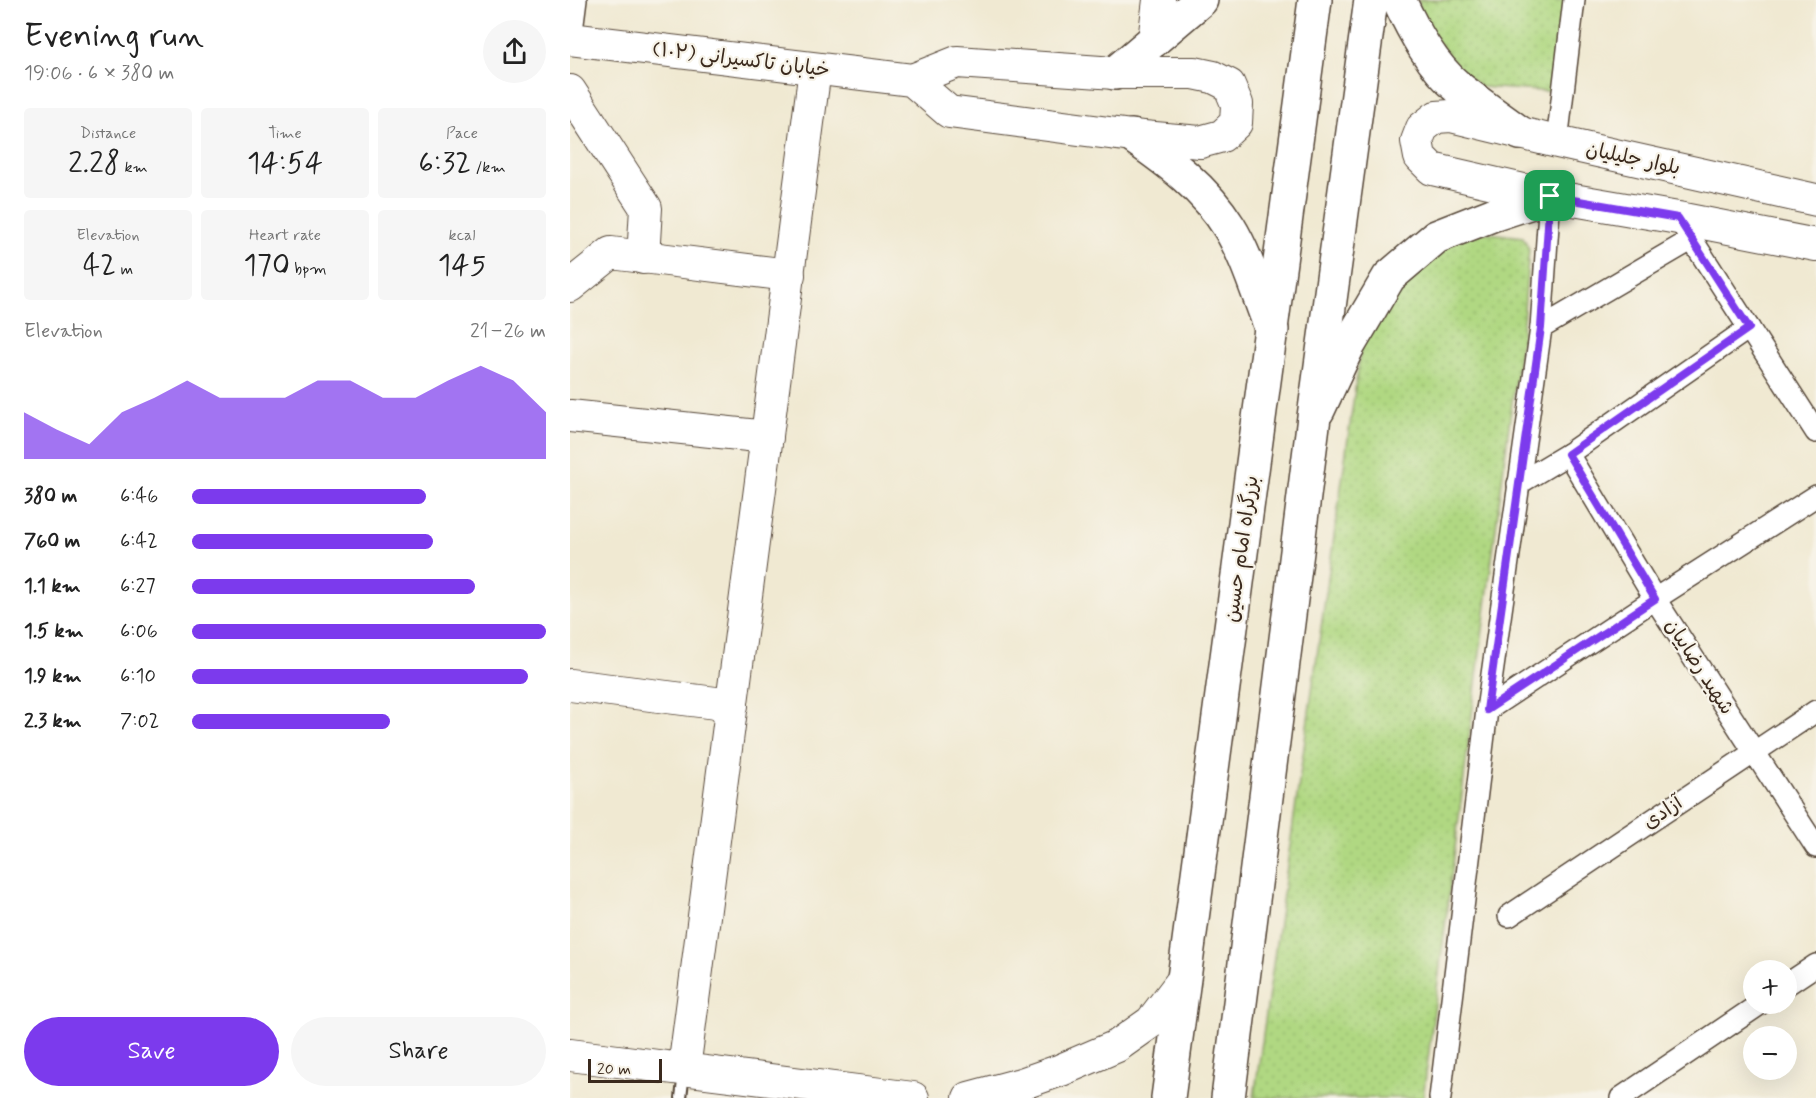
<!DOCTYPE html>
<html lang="en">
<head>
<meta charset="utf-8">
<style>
	body { margin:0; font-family:Mynerve,"Playpen Sans Arabic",sans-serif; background:#f6f6f6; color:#222; height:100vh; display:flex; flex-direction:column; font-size:22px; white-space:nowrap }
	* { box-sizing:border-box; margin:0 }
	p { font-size:20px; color:#767676 }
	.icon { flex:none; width:33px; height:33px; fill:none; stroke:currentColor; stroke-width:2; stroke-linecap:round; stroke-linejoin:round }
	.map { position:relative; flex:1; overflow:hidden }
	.drawer { display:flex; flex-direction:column; background:#fff; width:570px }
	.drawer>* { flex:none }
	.buttons { position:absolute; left:1173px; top:960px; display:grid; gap:12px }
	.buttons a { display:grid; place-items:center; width:54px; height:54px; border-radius:50%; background:#fff; box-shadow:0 6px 24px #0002; font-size:30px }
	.scale { position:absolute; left:18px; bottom:15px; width:74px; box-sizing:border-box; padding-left:6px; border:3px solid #3b2a1e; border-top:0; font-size:16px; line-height:21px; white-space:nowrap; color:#3b2a1e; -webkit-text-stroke:4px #f7f3e8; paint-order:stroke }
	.pin { position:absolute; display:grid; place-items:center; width:51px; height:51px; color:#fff; margin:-26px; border-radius:12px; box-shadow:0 3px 9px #0006 }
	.round { display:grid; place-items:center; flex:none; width:63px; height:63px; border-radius:32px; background:#f6f6f6 }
	.head { display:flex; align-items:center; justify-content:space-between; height:102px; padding:0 24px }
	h1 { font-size:33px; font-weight:600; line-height:45px }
	.stats { display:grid; grid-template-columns:repeat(3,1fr); gap:9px; height:102px; padding:6px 24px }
	.stats div { display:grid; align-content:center; border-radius:6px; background:#f6f6f6; text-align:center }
	.stats b { font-size:30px; font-weight:600 }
	.stats small { font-size:16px; font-weight:400 }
	.stats p { font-size:16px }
	.chart { height:168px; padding:12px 24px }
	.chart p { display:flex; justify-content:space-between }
	.chart svg { width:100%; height:108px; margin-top:6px; fill:#7c3aed; opacity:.7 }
	.cta { display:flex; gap:12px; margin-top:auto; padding:12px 24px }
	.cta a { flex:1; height:69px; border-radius:36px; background:#7c3aed; color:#fff; font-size:24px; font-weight:600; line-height:69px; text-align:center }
	.cta a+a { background:#f6f6f6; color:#222 }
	ul { padding:0 24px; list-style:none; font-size:20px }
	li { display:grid; grid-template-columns:96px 72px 1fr; align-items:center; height:45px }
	li i { height:15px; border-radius:8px; background:#7c3aed }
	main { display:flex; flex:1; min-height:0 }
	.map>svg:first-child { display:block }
	.grass { fill:url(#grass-dots); stroke:#768150; stroke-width:1.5 }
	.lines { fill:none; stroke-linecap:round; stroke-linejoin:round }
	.lane-casing { stroke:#564739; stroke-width:14 }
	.street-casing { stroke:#564739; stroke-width:24 }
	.secondary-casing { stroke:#564739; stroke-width:34 }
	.primary-casing { stroke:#564739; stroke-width:36 }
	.highway-casing { stroke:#564739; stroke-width:36 }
	.lane { stroke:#fff; stroke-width:10 }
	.street { stroke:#fff; stroke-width:21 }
	.secondary { stroke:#fff; stroke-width:32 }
	.primary { stroke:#fff; stroke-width:33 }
	.highway { stroke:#fff; stroke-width:33 }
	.route-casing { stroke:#fff; stroke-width:12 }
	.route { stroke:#7c3aed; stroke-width:8 }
	.labels { text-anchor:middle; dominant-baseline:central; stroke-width:4.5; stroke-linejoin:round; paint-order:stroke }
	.street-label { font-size:20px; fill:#3b2a1e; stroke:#f7f3e8 }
</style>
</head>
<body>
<main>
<section class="drawer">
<div class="head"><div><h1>Evening run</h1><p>19:06 · 6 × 380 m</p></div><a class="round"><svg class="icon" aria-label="share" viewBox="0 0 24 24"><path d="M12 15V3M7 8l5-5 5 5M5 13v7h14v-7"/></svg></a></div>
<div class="stats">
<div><p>Distance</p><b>2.28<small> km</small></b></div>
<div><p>Time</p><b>14:54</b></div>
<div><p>Pace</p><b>6:32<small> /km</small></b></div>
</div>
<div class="stats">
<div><p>Elevation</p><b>42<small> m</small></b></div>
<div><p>Heart rate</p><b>170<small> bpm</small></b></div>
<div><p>kcal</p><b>145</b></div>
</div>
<div class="chart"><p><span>Elevation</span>21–26 m</p>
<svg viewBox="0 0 160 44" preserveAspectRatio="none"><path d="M0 44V25L10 32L20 38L30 25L40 19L50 12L60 19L70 19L80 19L90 12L100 12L110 19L120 19L130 12L140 6L150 12L160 25V44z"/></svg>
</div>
<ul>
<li><b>380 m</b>6:46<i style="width:66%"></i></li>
<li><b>760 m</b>6:42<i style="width:68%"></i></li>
<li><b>1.1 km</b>6:27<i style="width:80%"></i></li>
<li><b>1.5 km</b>6:06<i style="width:100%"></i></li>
<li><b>1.9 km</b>6:10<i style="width:95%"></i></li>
<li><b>2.3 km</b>7:02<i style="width:56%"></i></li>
</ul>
<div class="cta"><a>Save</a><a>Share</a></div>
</section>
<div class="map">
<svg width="1246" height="1098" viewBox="0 0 1246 1098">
	<defs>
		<pattern id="grass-dots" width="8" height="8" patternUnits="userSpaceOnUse" patternTransform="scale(1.5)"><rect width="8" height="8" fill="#b0d882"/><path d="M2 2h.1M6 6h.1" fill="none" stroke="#98ba70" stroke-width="1.8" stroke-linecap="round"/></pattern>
	</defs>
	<rect width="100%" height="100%" fill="#f7f3e8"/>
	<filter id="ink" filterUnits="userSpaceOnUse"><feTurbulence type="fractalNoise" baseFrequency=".0167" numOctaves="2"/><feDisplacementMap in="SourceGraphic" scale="12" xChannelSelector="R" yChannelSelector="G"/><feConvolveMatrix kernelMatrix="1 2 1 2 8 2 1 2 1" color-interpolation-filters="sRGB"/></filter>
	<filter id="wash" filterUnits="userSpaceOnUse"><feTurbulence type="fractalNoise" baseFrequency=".008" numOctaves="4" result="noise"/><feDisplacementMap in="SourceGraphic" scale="24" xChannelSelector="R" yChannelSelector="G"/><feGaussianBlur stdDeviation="1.35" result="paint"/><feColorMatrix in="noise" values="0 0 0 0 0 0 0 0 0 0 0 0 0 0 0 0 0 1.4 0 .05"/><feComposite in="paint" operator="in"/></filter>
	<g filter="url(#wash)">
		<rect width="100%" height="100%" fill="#f0e9d2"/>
		<g class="grass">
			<path d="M848,0H996L986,92L911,87L889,69L854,24Z"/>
			<path d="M893,230L953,237L959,249L952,335L941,410L853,1098H684L792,340L831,273Z"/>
		</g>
	</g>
	<g filter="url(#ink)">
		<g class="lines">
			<g class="lane-casing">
				<path id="lane" d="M111,1098L114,1072"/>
			</g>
			<g class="street-casing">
				<g id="street">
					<path d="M1,39L6,0"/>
					<path d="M987,142L1004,0"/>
					<path d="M1108,218L1246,432"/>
					<path d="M971,328L1121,240"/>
					<path d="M998,454L1085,599L1246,847"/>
					<path d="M948,484L998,454L1179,328"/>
					<path d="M917,710L1085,599L1246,496"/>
					<path d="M939,916L1246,711"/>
					<path d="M1216,985L1246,965"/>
					<path d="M870,1098L917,710L971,328L980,196"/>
					<path d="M1051,1098L1190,1004"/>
				</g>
			</g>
			<g class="secondary-casing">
				<g id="secondary">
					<path d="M0,39L342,80L387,62L545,73H624L643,77L659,85L667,104L666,123L652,136L630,142L562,136L379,112L342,80"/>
					<path d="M584,41L589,0"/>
					<path d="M0,91L76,208L73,258"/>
					<path d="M1246,200L987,142L881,116L866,117L852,128L847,141L850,157L862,169L980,196L1108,218L1246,245"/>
					<path d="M0,286L41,253L219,275"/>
					<path d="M0,416L197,437"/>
					<path d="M0,685L162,705"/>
					<path d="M0,1055L343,1098"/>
					<path d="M114,1069L245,69"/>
					<path d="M399,1098L451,1084L491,1070L547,1046L581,1022L613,980"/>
				</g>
			</g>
			<g class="primary-casing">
				<g id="primary">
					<path d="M829,0C844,32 862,66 889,88C909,104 930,118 950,133"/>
					<path d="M545,73L631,0"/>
					<path d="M562,136C599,162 635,188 659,227C677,256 689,298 702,330"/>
					<path d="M748,410L777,348L819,277L866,237L922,215L980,196"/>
				</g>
			</g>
			<g class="highway-casing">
				<g id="highway">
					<path d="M598,1098L745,0"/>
					<path d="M658,1098L744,417L801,0"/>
				</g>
			</g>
			<use href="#lane" class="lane"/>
			<use href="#street" class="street"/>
			<use href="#secondary" class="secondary"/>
			<use href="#primary" class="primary"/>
			<use href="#highway" class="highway"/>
		</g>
	</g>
	<g class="lines" filter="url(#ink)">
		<g class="route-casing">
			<path id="route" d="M980,196L1108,218L1179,328L998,454L1085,599L917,710L971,328Z"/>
		</g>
		<use href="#route" class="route"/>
	</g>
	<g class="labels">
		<g class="street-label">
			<text transform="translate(171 60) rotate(7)">خیابان تاکسیرانی (۱۰۲)</text>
			<text transform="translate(1063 159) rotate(12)">بلوار جلیلیان</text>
			<text transform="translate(672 549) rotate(-82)">بزرگراه امام حسین</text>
			<text transform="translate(1129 667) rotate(57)">شهید رضاییان</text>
			<text transform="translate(1093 813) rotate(-34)">آزادی</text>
		</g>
	</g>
</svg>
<div class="buttons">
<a>+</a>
<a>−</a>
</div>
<div class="scale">20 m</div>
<div class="pin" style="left:980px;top:196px;background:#1e9e55"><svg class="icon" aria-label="arrive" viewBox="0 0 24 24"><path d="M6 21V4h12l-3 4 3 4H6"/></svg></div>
</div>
</main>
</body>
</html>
